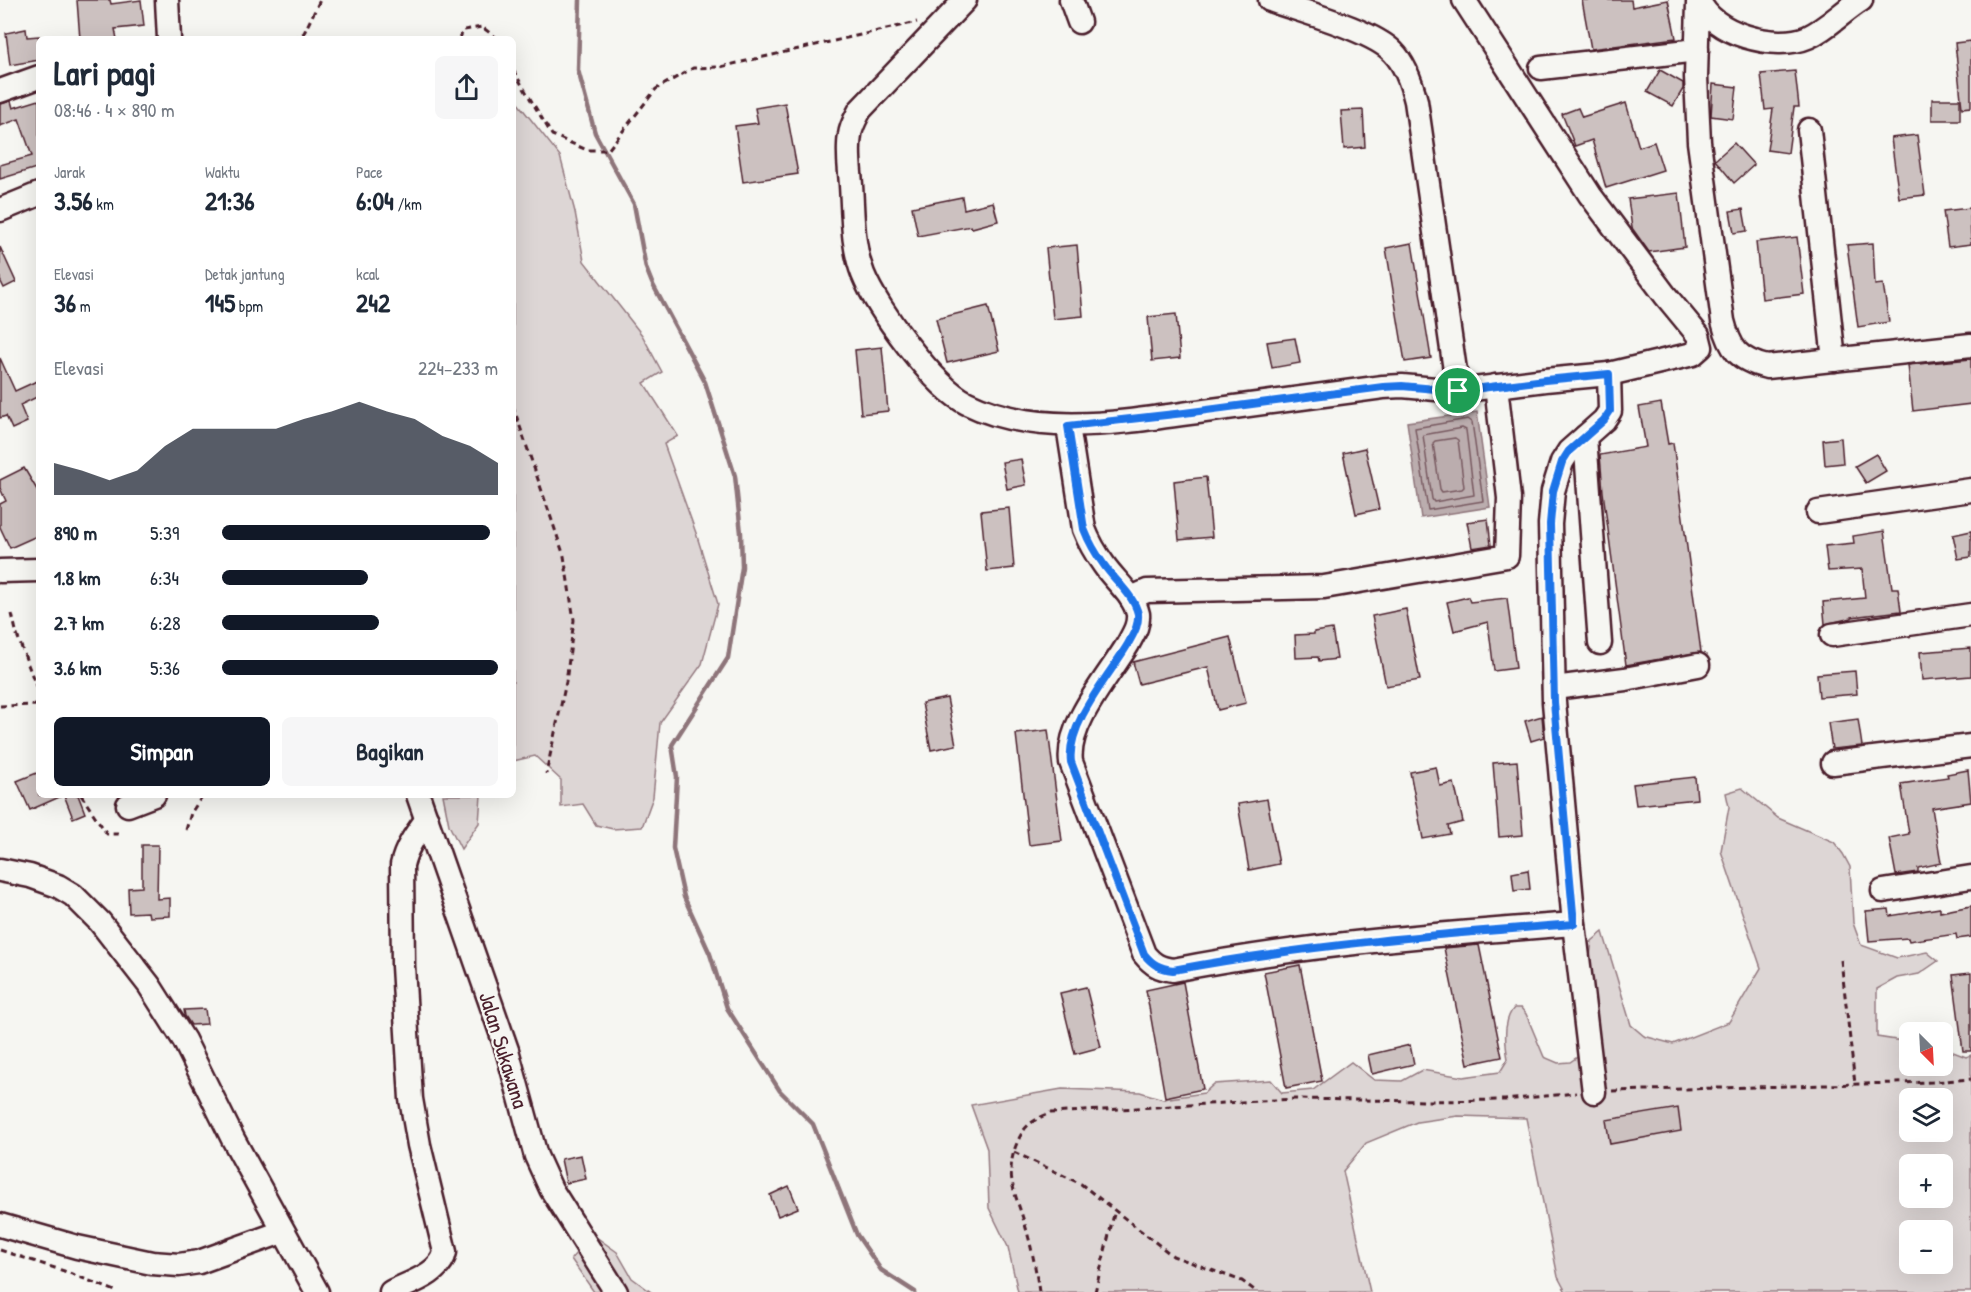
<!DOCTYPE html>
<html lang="id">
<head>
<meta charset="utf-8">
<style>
	body { margin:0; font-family:"Patrick Hand",sans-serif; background:#f6f6f7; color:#1f2937; height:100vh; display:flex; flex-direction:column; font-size:22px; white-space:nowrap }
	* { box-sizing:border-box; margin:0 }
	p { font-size:20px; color:#747a83 }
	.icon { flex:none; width:33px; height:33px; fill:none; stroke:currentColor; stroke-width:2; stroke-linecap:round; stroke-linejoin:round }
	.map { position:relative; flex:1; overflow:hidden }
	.panel { position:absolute; left:36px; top:36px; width:480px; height:762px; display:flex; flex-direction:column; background:#fff; border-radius:9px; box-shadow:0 6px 24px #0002 }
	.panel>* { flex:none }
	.needle { width:39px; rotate:156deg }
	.controls { position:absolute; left:1899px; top:1022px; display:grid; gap:12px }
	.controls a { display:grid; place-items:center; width:54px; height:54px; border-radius:9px; background:#fff; box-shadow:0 6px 24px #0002; font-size:30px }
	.pin { position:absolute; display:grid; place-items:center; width:51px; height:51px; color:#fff; margin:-26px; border:3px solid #fff; border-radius:50%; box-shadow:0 2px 6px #0007 }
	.round { display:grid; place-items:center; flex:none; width:63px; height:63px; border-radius:9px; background:#f6f6f7 }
	.summary { display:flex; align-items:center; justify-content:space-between; height:102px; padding:0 18px }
	h1 { font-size:33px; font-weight:800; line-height:45px }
	.stats { display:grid; grid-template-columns:repeat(3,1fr); gap:9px; height:102px; padding:6px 18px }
	.stats div { display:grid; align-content:center }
	.stats b { font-size:26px; font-weight:800 }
	.stats small { font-size:16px; font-weight:400 }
	.stats p { font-size:16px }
	.chart { height:168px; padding:12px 18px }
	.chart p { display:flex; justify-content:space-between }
	.chart svg { width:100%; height:108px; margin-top:6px; fill:#111827; opacity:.7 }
	.button { display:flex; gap:12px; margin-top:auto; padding:12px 18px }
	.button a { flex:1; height:69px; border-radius:9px; background:#111827; color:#fff; font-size:24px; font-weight:800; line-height:69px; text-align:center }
	.button a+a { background:#f6f6f7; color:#1f2937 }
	ul { padding:0 18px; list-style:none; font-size:20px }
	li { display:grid; grid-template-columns:96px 72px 1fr; align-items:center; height:45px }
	li i { height:15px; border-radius:8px; background:#111827 }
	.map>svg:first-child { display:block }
	.green { fill:#ddd6d5; stroke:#947a80; stroke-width:1.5; fill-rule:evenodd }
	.water { fill:#bbadae; stroke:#8e747a; stroke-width:1.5 }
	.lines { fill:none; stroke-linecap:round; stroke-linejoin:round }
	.shore { stroke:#77585f; stroke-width:1.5 }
	.stream { stroke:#8e747a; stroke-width:4.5 }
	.building { fill:#ccc1c0; stroke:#4a1f2b; stroke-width:1.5 }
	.minor-casing { stroke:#4a1f2b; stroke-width:27 }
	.path { stroke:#4a1f2b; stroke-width:3; stroke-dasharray:6 4.5; stroke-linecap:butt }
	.minor { stroke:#f6f6f2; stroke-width:22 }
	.route-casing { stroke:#fff; stroke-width:12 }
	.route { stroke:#1a73e8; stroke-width:8 }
	.labels { text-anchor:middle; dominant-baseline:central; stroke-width:4.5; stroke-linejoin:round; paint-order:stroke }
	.street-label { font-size:22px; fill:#4a1f2b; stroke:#f6f6f2 }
</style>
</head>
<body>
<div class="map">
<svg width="1971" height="1292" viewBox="0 0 1971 1292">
	<rect width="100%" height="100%" fill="#f6f6f2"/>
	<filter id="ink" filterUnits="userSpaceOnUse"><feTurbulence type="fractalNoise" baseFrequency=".0167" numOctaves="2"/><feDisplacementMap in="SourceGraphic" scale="12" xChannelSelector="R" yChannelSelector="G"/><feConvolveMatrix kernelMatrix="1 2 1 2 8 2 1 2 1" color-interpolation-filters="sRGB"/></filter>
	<g filter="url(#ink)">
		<g class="green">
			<path d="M513,97L560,156L575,212L584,261L642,335L662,372L644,383L678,436L664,444L696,533L718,604L702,664L660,723L653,797L642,827L613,829L596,825L583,804L561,807V780L535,756L513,761Z"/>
			<path d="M1742,788L1778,818L1834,842L1843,854L1850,867L1853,923L1861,945L1897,958L1927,952L1938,961L1919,974L1897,978L1877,989V1037L1909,1042L1910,1065H1942L1943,1048L1966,1057L1971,1055V1292H1566L1558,1277L1526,1118L1458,1116L1417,1122L1366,1143L1343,1171L1370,1292H1018L1008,1247L989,1208L987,1149L971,1105L1062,1089L1140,1092L1163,1099L1204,1093L1214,1084L1271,1080L1282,1093L1313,1090L1351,1062L1374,1080L1402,1081L1422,1070L1463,1077L1500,1072L1508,1059C1505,1043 1503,1020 1514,1008H1521L1526,1014L1544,1057L1558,1063L1570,1062L1599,1042L1586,988L1592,941L1603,932L1631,1025L1644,1036L1673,1044L1729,1022L1761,968L1721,851L1729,807L1726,793ZM1910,1098H1942V1131H1910ZM1910,1164H1942V1197H1910ZM1910,1230H1942V1263H1910Z"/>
			<path d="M443,795H481L479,823L461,849L449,825Z"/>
			<path d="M592,1234L617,1252L632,1278L651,1292H594L571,1259Z"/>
		</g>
		<path class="water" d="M1477,412L1490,507L1421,518L1407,422Z"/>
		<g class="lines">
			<g class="shore">
				<path d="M1468,419L1472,422L1483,501L1428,510L1415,428Z"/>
				<path d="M1462,428L1466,430L1474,495L1434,502L1432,499L1423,435Z"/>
				<path d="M1455,438L1458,440L1464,487L1462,489L1442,492L1440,489L1433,443L1435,441Z"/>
			</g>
			<path class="stream" d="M580,0L578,70L595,133L634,204L646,268L652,283L705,382L735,476L741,533L742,567L728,658L672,745L677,777L673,848L684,897L710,954L727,1008L780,1091L813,1124L857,1235L881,1270L915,1292"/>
		</g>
		<g class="building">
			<path d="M77,0H110L111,4L141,0L144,26L115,29L117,39H80Z"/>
			<path d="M1582,0H1631L1632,7L1668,0L1676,38L1591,49Z"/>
			<path d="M26,29L27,37L39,36V60L10,65L6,33Z"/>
			<path d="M1971,41V107L1962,108L1955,43Z"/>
			<path d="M1660,70L1683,83V89L1673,106L1647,92Z"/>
			<path d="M1795,71L1799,107H1794L1788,153L1767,150L1773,109L1765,110L1761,74Z"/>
			<path d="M1713,84L1737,87L1733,119L1711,116Z"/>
			<rect x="1932" y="99" width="28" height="21"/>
			<path d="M39,100V170L36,168L0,179V165L32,156L19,119L0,126V104L11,101L13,108Z"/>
			<path d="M785,103L798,174L743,182L735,126L758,123L755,108Z"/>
			<path d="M1626,103L1639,147L1654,142L1663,170L1606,188L1592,140L1575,146L1562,114L1578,108L1582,117Z"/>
			<path d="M1363,110L1365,147L1344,149L1341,111Z"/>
			<path d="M1917,135L1925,195L1899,198L1891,138Z"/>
			<path d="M1734,143L1754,165L1734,183L1715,160Z"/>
			<path d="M1679,193L1685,247L1649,252L1632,228L1628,199Z"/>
			<path d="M962,197L964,209L993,202L998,221L972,228L971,226L918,236L912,207Z"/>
			<path d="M1970,208L1971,244L1948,247L1943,211Z"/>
			<path d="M1743,209L1747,231L1734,233L1730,211Z"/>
			<path d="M1797,237L1804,294L1762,299L1756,242Z"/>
			<path d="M1412,243L1431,358L1405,362L1386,248Z"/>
			<path d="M1873,243L1875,285L1883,284L1889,322L1858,327L1847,245Z"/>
			<path d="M1077,245L1083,316L1053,319L1046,248Z"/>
			<path d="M0,247L16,282L4,288L0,280Z"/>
			<path d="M988,306L999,351L947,363L936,319Z"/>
			<path d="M1176,314L1180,358L1152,361L1148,317Z"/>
			<path d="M1295,338L1300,363L1272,368L1267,342Z"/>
			<path d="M882,347L888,411L861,414L855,350Z"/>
			<path d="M0,358L15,391L39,380V396L20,405L27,422L12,429L6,416L0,418Z"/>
			<path d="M1971,359V404L1913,411L1908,365Z"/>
			<path d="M1661,403L1668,444L1673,443L1701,652L1626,665L1603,492L1600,455L1646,447L1639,407Z"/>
			<path d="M1841,438L1843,463L1825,465L1823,440Z"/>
			<path d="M1365,448L1379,509L1356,514L1343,453Z"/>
			<path d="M1876,454L1886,471L1866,483L1855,466Z"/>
			<path d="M1021,459L1026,485L1007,489L1002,462Z"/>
			<path d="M24,468L39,493V535L10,548L0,527V504L6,501L0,488V480Z"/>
			<path d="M1206,477L1212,537L1179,540L1174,481Z"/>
			<path d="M1009,508L1014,568L987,571L981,511Z"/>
			<path d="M1488,519L1491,545L1472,548L1467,522Z"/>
			<path d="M1884,531L1892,588H1898L1901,611L1852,617V618L1825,624L1823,602L1865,598L1862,569L1828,571L1825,546L1854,543L1853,536Z"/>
			<path d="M1971,531V557L1958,559L1953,535Z"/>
			<path d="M1468,597L1470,602L1507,598L1516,668L1494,671L1488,622L1454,631L1447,602Z"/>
			<path d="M1406,609L1420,680L1386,686L1372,616Z"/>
			<path d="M1332,629L1337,659L1319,661L1318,657L1296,658L1295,635L1314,634V632Z"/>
			<path d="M1230,637L1246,703L1218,710L1208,667L1139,684L1133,662Z"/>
			<path d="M1971,648V676L1922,680L1920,652Z"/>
			<path d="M1855,671L1857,694L1819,697L1817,674Z"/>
			<path d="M947,698L956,745L931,750L922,703Z"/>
			<path d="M1542,716L1544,737L1531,741L1525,721Z"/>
			<path d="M1858,719L1862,746L1832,749L1828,723Z"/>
			<path d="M1048,730L1062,841L1029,845L1016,734Z"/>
			<path d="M1517,761L1523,835L1499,837L1493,763Z"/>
			<path d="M1436,767L1440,786L1454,783L1463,822L1448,826L1450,834L1423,839L1410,772Z"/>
			<path d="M1968,770L1971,802L1932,808L1941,863L1918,868V872L1896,875L1889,838L1909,834L1901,784L1948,777L1947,774Z"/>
			<path d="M39,772V795H78L85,813L73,818L64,795L30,810L17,781Z"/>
			<path d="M1695,777L1697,799L1636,805L1633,784Z"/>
			<path d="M1267,799L1279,864L1249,870L1238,804Z"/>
			<path d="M142,845H158L157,899L170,898V916L149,917L148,912L129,913L128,888L142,887Z"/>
			<path d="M1528,870L1530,889L1514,891L1512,873Z"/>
			<path d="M1971,906V937L1957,939L1956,934L1909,941L1908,938L1869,941L1866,911L1889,909L1890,916L1940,908V912Z"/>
			<path d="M1479,945L1502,1057L1468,1064L1444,948Z"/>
			<path d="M1300,965L1322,1081L1286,1088L1264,972Z"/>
			<path d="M1971,973V1051H1963L1953,975Z"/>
			<path d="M1183,982L1203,1089L1165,1097L1146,990Z"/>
			<path d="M1086,987L1101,1047L1075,1054L1060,993Z"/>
			<path d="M205,1009L207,1024L191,1025L185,1016L184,1010Z"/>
			<path d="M1410,1045L1414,1064L1372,1074L1368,1055Z"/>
			<path d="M1678,1108L1681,1131L1610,1144L1606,1120Z"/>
			<path d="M581,1155L586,1179L566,1183L561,1159Z"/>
			<path d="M789,1186L798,1208L778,1216L770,1195Z"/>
		</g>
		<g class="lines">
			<g class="minor-casing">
				<g id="minor">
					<path d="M167,0L169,39"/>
					<path d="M965,0L860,110C856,118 851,126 850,135C847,152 850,169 851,185C853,215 852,246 863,274C877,309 934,387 967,403C1042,440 1134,420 1212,410C1269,402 1326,395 1383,387L1402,386L1458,391L1545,380L1609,374L1693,354L1701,347L1698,335L1665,295L1590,195L1464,0"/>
					<path d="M1071,0L1079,22"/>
					<path d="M1270,0C1300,11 1372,30 1393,52C1405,64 1412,85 1416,101L1458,391"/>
					<path d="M1699,0C1711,34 1776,51 1808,37C1828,28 1843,11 1861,0"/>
					<path d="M1698,2L1696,77L1699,142L1723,321C1730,349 1738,360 1767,367L1971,345"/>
					<path d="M1541,68L1697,50"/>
					<path d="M0,91L39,77"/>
					<path d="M1809,130L1834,360"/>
					<path d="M0,210L39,194"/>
					<path d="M1068,426L1084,529C1089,542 1096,554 1104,565C1115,581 1134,595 1138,614C1139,626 1133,634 1128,644C1109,676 1066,724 1071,762L1144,954C1153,965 1159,968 1173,970C1306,944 1440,934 1574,924"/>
					<path d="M1585,437L1600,643"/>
					<path d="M1818,512L1971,490"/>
					<path d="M0,571L39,570"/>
					<path d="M1131,598L1147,591L1324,587L1507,556L1509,498L1496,386"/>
					<path d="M1832,635L1971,615"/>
					<path d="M1554,688L1625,679L1698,665"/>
					<path d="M1833,763L1971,746"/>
					<path d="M418,795L507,1050L536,1156L551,1189L616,1292"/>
					<path d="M128,805L154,795"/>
					<path d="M0,870L30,876L58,886L73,895L100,922L149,985L184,1040L233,1139L317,1292"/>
					<path d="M1883,891L1971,877"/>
					<path d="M1594,1092L1574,924L1554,702L1550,524L1553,491L1562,462L1569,451L1604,420L1610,411L1609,374"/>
					<path d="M0,1225L77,1247L152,1263L179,1265L199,1262L282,1232"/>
					<path d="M391,1292C409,1283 441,1274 445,1252L419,1145L411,1099L403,966L402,865C406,847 416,834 427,819"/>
				</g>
			</g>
			<g class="path">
				<path d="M293,39L304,33L320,0"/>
				<path d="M459,39L464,30L482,27L498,39"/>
				<path d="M513,70L552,135L587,150H608L656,89L693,68L720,67L917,22"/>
				<path d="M513,406L564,556L574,620L566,682L546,774"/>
				<path d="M12,614L17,635L39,694"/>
				<path d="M0,706L39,705"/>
				<path d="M81,795L107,834H122"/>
				<path d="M186,830L191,813L203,795"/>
				<path d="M1841,960L1855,1084"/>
				<path d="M1612,1091L1932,1082L1971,1079"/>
				<path d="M1014,1152L1081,1184L1173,1256L1242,1281L1257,1292"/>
				<path d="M0,1250L64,1271L118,1292"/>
				<path d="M1039,1292C1036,1270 1032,1249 1026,1228C1017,1196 1003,1176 1017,1143C1025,1124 1032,1121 1050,1113L1294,1099L1426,1101L1505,1100L1576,1093"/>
				<path d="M1095,1292L1115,1210"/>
			</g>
			<use href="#minor" class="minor"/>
		</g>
	</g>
	<g class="lines" filter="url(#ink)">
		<g class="route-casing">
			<path id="route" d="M1609,374L1610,411L1604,420L1569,451L1562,462L1553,491L1550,524L1554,702L1574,924C1440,934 1306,945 1173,970C1159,968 1153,965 1144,954L1071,762C1066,724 1109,676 1128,644C1133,634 1139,626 1138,614C1134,595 1115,581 1104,565C1096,554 1089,542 1084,529L1068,426L1184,413L1383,387L1402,386L1458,391L1545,380Z"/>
		</g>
		<use href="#route" class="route"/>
	</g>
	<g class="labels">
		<g class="street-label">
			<text transform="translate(504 1050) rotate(73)">Jalan Sukawana</text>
		</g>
	</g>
</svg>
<div class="controls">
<a><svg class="needle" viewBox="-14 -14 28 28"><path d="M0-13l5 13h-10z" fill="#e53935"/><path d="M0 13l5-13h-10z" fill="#747a83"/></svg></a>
<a><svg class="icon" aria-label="layers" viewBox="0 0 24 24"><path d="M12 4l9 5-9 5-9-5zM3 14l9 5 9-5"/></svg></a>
<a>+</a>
<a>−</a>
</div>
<div class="pin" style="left:1458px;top:391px;background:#1e9e55"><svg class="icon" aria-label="arrive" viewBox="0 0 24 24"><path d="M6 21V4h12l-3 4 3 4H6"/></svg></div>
<section class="panel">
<div class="summary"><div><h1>Lari pagi</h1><p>08:46 · 4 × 890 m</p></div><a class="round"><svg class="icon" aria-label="share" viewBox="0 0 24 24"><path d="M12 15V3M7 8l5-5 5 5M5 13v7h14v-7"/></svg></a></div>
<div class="stats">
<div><p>Jarak</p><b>3.56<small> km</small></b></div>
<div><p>Waktu</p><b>21:36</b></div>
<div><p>Pace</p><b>6:04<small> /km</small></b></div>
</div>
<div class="stats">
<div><p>Elevasi</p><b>36<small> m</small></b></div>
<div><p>Detak jantung</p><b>145<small> bpm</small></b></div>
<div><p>kcal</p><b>242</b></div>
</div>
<div class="chart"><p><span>Elevasi</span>224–233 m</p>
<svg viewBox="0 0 160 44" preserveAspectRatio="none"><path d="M0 44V31L10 34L20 38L30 34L40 24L50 17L60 17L70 17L80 17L90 13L100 10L110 6L120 10L130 13L140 20L150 24L160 31V44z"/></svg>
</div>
<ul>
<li><b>890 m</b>5:39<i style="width:97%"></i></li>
<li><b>1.8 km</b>6:34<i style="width:53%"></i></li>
<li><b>2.7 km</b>6:28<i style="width:57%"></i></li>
<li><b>3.6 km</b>5:36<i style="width:100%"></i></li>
</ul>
<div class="button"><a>Simpan</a><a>Bagikan</a></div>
</section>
</div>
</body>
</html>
